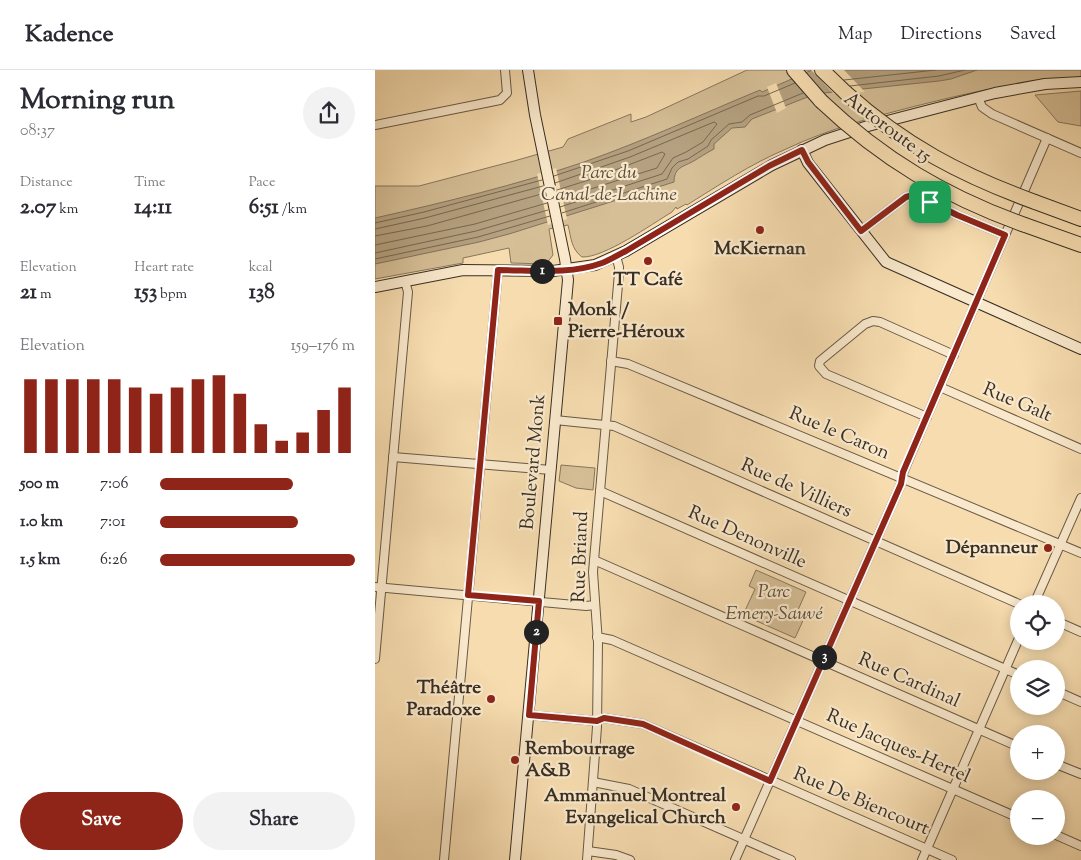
<!DOCTYPE html>
<html lang="en">
<head>
<meta charset="utf-8">
<style>
	body { margin:0; font-family:"Sorts Mill Goudy",serif; background:#f2f2f3; color:#2b2b33; height:100vh; display:flex; flex-direction:column; font-size:19px; white-space:nowrap }
	* { box-sizing:border-box; margin:0 }
	p { font-size:16px; color:#7c7c81 }
	.icon { flex:none; width:28px; height:28px; fill:none; stroke:currentColor; stroke-width:2; stroke-linecap:round; stroke-linejoin:round }
	.map { position:relative; flex:1; overflow:hidden }
	.panel { display:flex; flex-direction:column; background:#fff; width:375px }
	.panel>* { flex:none }
	.controls { position:absolute; left:635px; top:525px; display:grid; gap:10px }
	.controls a { display:grid; place-items:center; width:55px; height:55px; border-radius:50%; background:#fff; box-shadow:0 2px 12px #0003; font-size:25px }
	.pin { position:absolute; display:grid; place-items:center; width:42px; height:42px; color:#fff; margin:-21px; border-radius:10px; box-shadow:0 2px 8px #0006 }
	.km { position:absolute; width:25px; height:25px; margin:-12px; border-radius:50%; background:#222; color:#fff; font-size:14px; line-height:25px; text-align:center }
	.round { display:grid; place-items:center; flex:none; width:52px; height:52px; border-radius:26px; background:#f2f2f3 }
	.headline { display:flex; align-items:center; justify-content:space-between; height:85px; padding:0 20px }
	h1 { font-size:28px; font-weight:700; line-height:38px }
	.stats { display:grid; grid-template-columns:repeat(3,1fr); gap:8px; height:85px; padding:5px 20px }
	.stats div { display:grid; align-content:center }
	.stats b { font-size:21px; font-weight:700 }
	.stats small { font-size:14px; font-weight:400 }
	.stats p { font-size:14px }
	.chart { height:140px; padding:10px 20px }
	.chart p { display:flex; justify-content:space-between }
	.chart svg { width:100%; height:90px; margin-top:5px; stroke:#8f2418; stroke-width:6 }
	.action { display:flex; gap:10px; margin-top:auto; padding:10px 20px }
	.action a { flex:1; height:58px; border-radius:30px; background:#8f2418; color:#fff; font-size:20px; font-weight:700; line-height:58px; text-align:center }
	.action a+a { background:#f2f2f3; color:#2b2b33 }
	ul { padding:0 20px; list-style:none; font-size:16px }
	li { display:grid; grid-template-columns:80px 60px 1fr; align-items:center; height:38px }
	li i { height:12px; border-radius:6px; background:#8f2418 }
	header { display:flex; align-items:center; gap:30px; box-sizing:border-box; height:70px; padding:0 25px; background:#fff; border-bottom:1px solid #e1e1e2 }
	header strong { font-size:24px }
	nav { display:flex; gap:28px; margin-inline-start:auto; font-size:18px }
	main { display:flex; flex:1; min-height:0 }
	.map>svg:first-child { display:block }
	.green { fill:#d6bf97; stroke:#87775e }
	.water { fill:#b5a180; stroke:#83735b }
	.pier { fill:#f6dcaf }
	.lines { fill:none; stroke-linecap:round; stroke-linejoin:round }
	.shore { stroke:#766852; stroke-width:1 }
	.street-casing { stroke:#685a47; stroke-width:10 }
	.secondary-casing { stroke:#382f24; stroke-width:12 }
	.highway-casing { stroke:#382f24; stroke-width:16 }
	.street { stroke:#f9e8cb; stroke-width:8 }
	.secondary { stroke:#f9e8cb; stroke-width:10 }
	.highway { stroke:#f6dcaf; stroke-width:14 }
	.highway-bridge-casing { stroke:#382f24; stroke-width:16; stroke-linecap:butt }
	.highway-bridge { stroke:#f6dcaf; stroke-width:14 }
	.route-casing { stroke:#fff; stroke-width:10 }
	.route { stroke:#8f2418; stroke-width:6 }
	.poi-dot { fill:#8f2418; stroke:#f9e8cb; stroke-width:2 }
	.labels { text-anchor:middle; dominant-baseline:central; stroke-width:4.5; stroke-linejoin:round; paint-order:stroke }
	.street-label { font-size:19px; fill:#382f24; stroke:#f9e8cb }
	.park-label { font-size:19px; font-style:italic; fill:#584c3b; stroke:#f9e8cb }
	.poi-label { font-size:19px; font-weight:bold; fill:#382f24; stroke:#f9e8cb; text-anchor:end }
</style>
</head>
<body>
<header>
<strong>Kadence</strong>
<nav><a>Map</a><a>Directions</a><a>Saved</a></nav>
</header>
<main>
<section class="panel">
<div class="headline"><div><h1>Morning run</h1><p>08:37</p></div><a class="round"><svg class="icon" aria-label="share" viewBox="0 0 24 24"><path d="M12 15V3M7 8l5-5 5 5M5 13v7h14v-7"/></svg></a></div>
<div class="stats">
<div><p>Distance</p><b>2.07<small> km</small></b></div>
<div><p>Time</p><b>14:11</b></div>
<div><p>Pace</p><b>6:51<small> /km</small></b></div>
</div>
<div class="stats">
<div><p>Elevation</p><b>21<small> m</small></b></div>
<div><p>Heart rate</p><b>153<small> bpm</small></b></div>
<div><p>kcal</p><b>138</b></div>
</div>
<div class="chart"><p><span>Elevation</span>159–176 m</p>
<svg viewBox="0 0 160 44" preserveAspectRatio="none"><path d="M5 44V8M15 44V8M25 44V8M35 44V8M45 44V8M55 44V12M65 44V15M75 44V12M85 44V8M95 44V6M105 44V15M115 44V30M125 44V38M135 44V34M145 44V23M155 44V12"/></svg>
</div>
<ul>
<li><b>500 m</b>7:06<i style="width:68%"></i></li>
<li><b>1.0 km</b>7:01<i style="width:71%"></i></li>
<li><b>1.5 km</b>6:26<i style="width:100%"></i></li>
</ul>
<div class="action"><a>Save</a><a>Share</a></div>
</section>
<div class="map">
<svg width="706" height="790" viewBox="0 0 706 790">
	<rect width="100%" height="100%" fill="#f6dcaf"/>
	<filter id="stains"><feTurbulence type="fractalNoise" baseFrequency=".004" numOctaves="4"/><feColorMatrix values="0 0 0 0 .2 0 0 0 0 .09 0 0 0 0 .02 0 0 0 .5 -.17"/></filter>
	<radialGradient id="worn" r=".72"><stop offset=".6" stop-color="#630" stop-opacity="0"/><stop offset="1" stop-color="#630" stop-opacity=".3"/></radialGradient>
	<g class="green">
		<path d="M372,0H706V8C652,10 601,21 549,34C501,46 456,58 411,79C376,94 344,115 312,135L311,134L302,139L301,137L297,142C277,154 229,188 207,187C196,179 196,167 193,155L174,159L178,185L171,194L136,193L134,178L88,188V193L0,209V116H44L139,91L188,77L193,69L256,44V52L271,47Z"/>
		<path d="M706,21V56L683,52L660,25Z"/>
		<path d="M186,395L220,398L218,420L201,418L184,411Z"/>
		<path d="M381,500L431,522L423,540L431,544L420,568L368,545L380,519L374,516Z"/>
	</g>
	<path class="water" d="M437,0H602L576,9L564,11L440,24L377,49L370,57L357,58L339,74V79C331,83 324,88 317,92C307,97 299,98 299,112L134,164L104,172L0,194V148C71,132 141,115 209,92C269,71 327,44 385,20L387,22Z"/>
	<g class="pier">
		<path d="M436,0H469L490,22L459,24Z"/>
		<path d="M401,13L411,38L402,43L392,17Z"/>
		<path d="M181,98L192,149L173,155L162,104Z"/>
	</g>
	<g class="lines">
		<g class="shore">
			<path d="M469,10L561,0"/>
			<path d="M475,16L564,6L590,0"/>
			<path d="M179,106L253,81L383,26H389L420,13"/>
			<path d="M180,113L255,87L339,52L342,54L328,72L311,82L298,88L287,104L185,137"/>
			<path d="M182,120L217,109L287,82L290,84L282,98L184,129"/>
			<path d="M187,143L292,109L297,98L303,92L313,89L333,76L336,70L354,54L367,52L375,45L428,23"/>
			<path d="M0,153L49,142L167,110"/>
			<path d="M0,159L50,148L168,116"/>
			<path d="M0,166L52,156L170,123"/>
			<path d="M0,175L100,154L172,133"/>
			<path d="M0,183L101,161L173,140"/>
			<path d="M0,189L103,167L175,146"/>
		</g>
		<g class="street-casing">
			<g id="street">
				<path d="M603,27L607,37L617,44L706,83"/>
				<path d="M0,55L125,30L132,23L130,0"/>
				<path d="M486,161L531,127L539,125L544,126L582,145L630,165"/>
				<path d="M236,291L253,294L706,483"/>
				<path d="M565,317L706,379"/>
				<path d="M552,347L451,304L444,296L445,291L490,254L498,251L505,252L579,285"/>
				<path d="M180,350L239,356L644,534"/>
				<path d="M18,387L176,400"/>
				<path d="M225,421L644,605"/>
				<path d="M219,490L644,677"/>
				<path d="M0,517L211,536L220,535"/>
				<path d="M659,534L706,428"/>
				<path d="M681,551L706,562"/>
				<path d="M222,567L237,570L644,748"/>
				<path d="M0,589L33,222L30,211"/>
				<path d="M681,621L706,632"/>
				<path d="M153,645L222,651L229,648L268,654L577,790"/>
				<path d="M681,694L706,704"/>
				<path d="M218,712L254,719L416,790"/>
				<path d="M681,765L706,776"/>
				<path d="M213,781L241,785L255,790"/>
				<path d="M69,790L123,200"/>
				<path d="M212,790L222,657L223,573L218,502L244,203V197L241,186"/>
				<path d="M360,790L526,414L528,403L549,353L672,68"/>
				<path d="M547,790L644,568"/>
			</g>
		</g>
		<g class="secondary-casing">
			<g id="secondary">
				<path d="M427,80L433,93L511,192L706,279"/>
				<path d="M0,217L88,200L178,201L220,195L251,181L397,95L450,70L493,56L620,23L670,14L706,12"/>
				<path d="M140,790L193,210L190,189L160,45L153,0"/>
			</g>
		</g>
		<g class="highway-casing">
			<g id="highway">
				<path d="M419,0L446,31"/>
				<path d="M447,0L471,23"/>
				<path d="M660,132L706,149"/>
				<path d="M650,155L706,175"/>
			</g>
		</g>
		<use href="#street" class="street"/>
		<use href="#secondary" class="secondary"/>
		<use href="#highway" class="highway"/>
		<g class="highway-bridge-casing">
			<g id="highway-bridge">
				<path d="M471,23C529,75 586,105 660,132"/>
				<path d="M446,31C507,89 571,127 650,155"/>
			</g>
		</g>
		<use href="#highway-bridge" class="highway-bridge"/>
	</g>
	<g class="lines">
		<g class="route-casing">
			<path id="route" d="M427,80L433,92L486,161L531,127L538,125L544,126L582,145L630,165L549,353L528,402L526,414L395,711L268,654L229,648L222,651L154,645L164,531L93,525L123,200C157,200 194,205 227,193C235,190 243,185 251,181L394,96Z"/>
		</g>
		<use href="#route" class="route"/>
	</g>
	<g class="poi-dot">
		<circle cx="385" cy="160" r="5"/>
		<circle cx="273" cy="191" r="5"/>
		<rect x="178" y="246" width="10" height="10" rx="2.5"/>
		<circle cx="673" cy="478" r="5"/>
		<circle cx="116" cy="629" r="5"/>
		<circle cx="140" cy="690" r="5"/>
		<circle cx="361" cy="737" r="5"/>
	</g>
	<g class="labels">
		<g class="street-label">
			<text transform="translate(512 58) rotate(37)">Autoroute 15</text>
			<text transform="translate(642 333) rotate(23)">Rue Galt</text>
			<text transform="translate(464 364) rotate(23)">Rue le Caron</text>
			<text transform="translate(159 392) rotate(-85)">Boulevard Monk</text>
			<text transform="translate(421 419) rotate(24)">Rue de Villiers</text>
			<text transform="translate(372 468) rotate(24)">Rue Denonville</text>
			<text transform="translate(206 487) rotate(-88)">Rue Briand</text>
			<text transform="translate(534 611) rotate(24)">Rue Cardinal</text>
			<text transform="translate(523 677) rotate(24)">Rue Jacques-Hertel</text>
			<text transform="translate(486 732) rotate(23)">Rue De Biencourt</text>
		</g>
		<g class="park-label">
			<text x="234" y="103">Parc du<tspan x="234" dy="22">Canal-de-Lachine</tspan></text>
			<text x="399" y="522">Parc<tspan x="399" dy="22">Emery-Sauvé</tspan></text>
		</g>
		<g class="poi-label">
			<text x="385" y="179" text-anchor="middle">McKiernan</text>
			<text x="273" y="210" text-anchor="middle">TT Café</text>
			<text x="193" y="240" text-anchor="start">Monk /<tspan x="193" dy="22">Pierre-Héroux</tspan></text>
			<text x="663" y="478">Dépanneur</text>
			<text x="106" y="618">Théâtre<tspan x="106" dy="22">Paradoxe</tspan></text>
			<text x="150" y="679" text-anchor="start">Rembourrage<tspan x="150" dy="22">A&amp;B</tspan></text>
			<text x="351" y="726">Ammannuel Montreal<tspan x="351" dy="22">Evangelical Church</tspan></text>
		</g>
	</g>
	<rect width="100%" height="100%" filter="url(#stains)"/>
	<rect width="100%" height="100%" fill="url(#worn)"/>
</svg>
<div class="controls">
<a><svg class="icon" aria-label="locate" viewBox="0 0 24 24"><circle cx="12" cy="12" r="6"/><path d="M12 2v4M12 18v4M2 12h4M18 12h4"/></svg></a>
<a><svg class="icon" aria-label="layers" viewBox="0 0 24 24"><path d="M12 4l9 5-9 5-9-5zM3 14l9 5 9-5"/></svg></a>
<a>+</a>
<a>−</a>
</div>
<div class="pin" style="left:555px;top:132px;background:#1e9e55"><svg class="icon" aria-label="arrive" viewBox="0 0 24 24"><path d="M6 21V4h12l-3 4 3 4H6"/></svg></div>
<b class="km" style="left:167px;top:201px">1</b>
<b class="km" style="left:161px;top:562px">2</b>
<b class="km" style="left:449px;top:587px">3</b>
</div>
</main>
</body>
</html>
